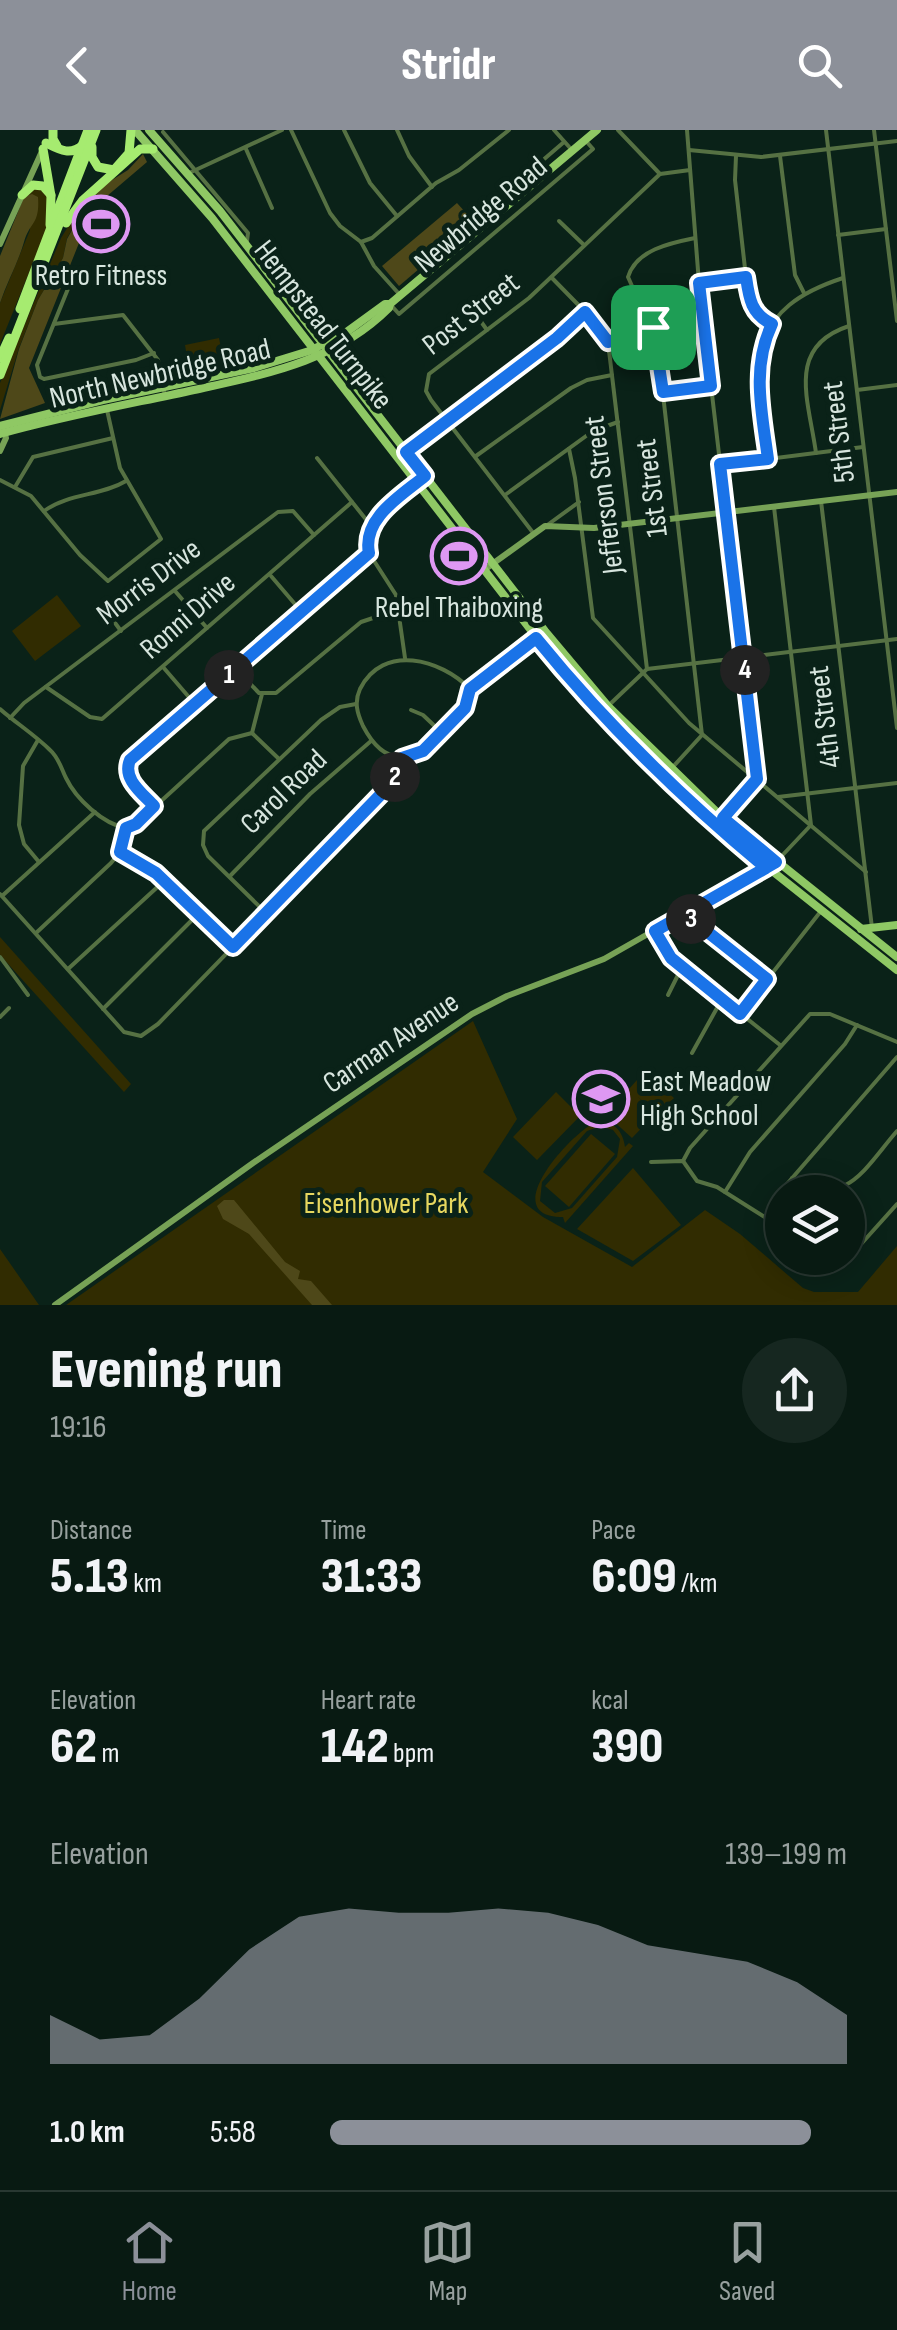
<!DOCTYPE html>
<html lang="en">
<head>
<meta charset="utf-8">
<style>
	body { margin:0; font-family:"Sofia Sans Condensed",sans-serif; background:#162720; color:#f1f3f6; height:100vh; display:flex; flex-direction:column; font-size:38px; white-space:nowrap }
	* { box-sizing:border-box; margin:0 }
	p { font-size:32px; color:#98a19f }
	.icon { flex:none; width:55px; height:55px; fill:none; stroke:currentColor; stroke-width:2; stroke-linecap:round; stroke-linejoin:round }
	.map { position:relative; height:1175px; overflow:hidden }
	.side { display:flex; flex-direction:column; background:#081a12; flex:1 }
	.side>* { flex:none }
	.buttons { position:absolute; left:765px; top:1045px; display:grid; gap:20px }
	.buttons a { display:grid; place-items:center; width:100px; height:100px; border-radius:50%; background:#081a12; box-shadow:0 5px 25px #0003,0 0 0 2px #293832; font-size:50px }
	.pin { position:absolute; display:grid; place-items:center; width:85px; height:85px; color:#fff; margin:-42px; border-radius:20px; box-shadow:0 5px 15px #0006 }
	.km { position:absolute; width:50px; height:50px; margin:-25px; border-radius:50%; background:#222; color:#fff; font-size:28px; line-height:50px; text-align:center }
	.round { display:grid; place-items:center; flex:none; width:105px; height:105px; border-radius:52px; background:#162720 }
	.headline { display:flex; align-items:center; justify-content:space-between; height:170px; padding:0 50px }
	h1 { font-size:55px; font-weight:800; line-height:75px }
	.figures { display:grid; grid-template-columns:repeat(3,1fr); gap:15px; height:170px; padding:10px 50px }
	.figures div { display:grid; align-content:center }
	.figures b { font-size:50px; font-weight:800 }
	.figures small { font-size:28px; font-weight:400 }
	.figures p { font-size:28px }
	.chart { height:280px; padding:20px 50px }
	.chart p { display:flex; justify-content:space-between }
	.chart svg { width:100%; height:180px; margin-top:10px; fill:#8c9099; opacity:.7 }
	ul { padding:0 50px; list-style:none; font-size:32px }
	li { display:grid; grid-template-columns:160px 120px 1fr; align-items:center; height:75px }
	li i { height:25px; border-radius:12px; background:#8c9099 }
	header { display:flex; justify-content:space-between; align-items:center; height:130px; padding:0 50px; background:#8c9099; color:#fff; font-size:45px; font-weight:800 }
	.tab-bar { display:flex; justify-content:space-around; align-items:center; height:140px; border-top:2px solid #293832; background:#081a12; font-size:28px; color:#98a19f }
	.tab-bar a { display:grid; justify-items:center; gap:5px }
	.tab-bar .current { color:#8c9099 }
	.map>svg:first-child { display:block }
	.green { fill:#312c01; fill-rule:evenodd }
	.forest { fill:#4e4819 }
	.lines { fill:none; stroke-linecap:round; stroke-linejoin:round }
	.street { stroke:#567143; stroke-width:4 }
	.secondary { stroke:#77a256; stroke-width:6 }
	.primary { stroke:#8fc864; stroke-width:8 }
	.highway { stroke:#a6eb70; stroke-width:9 }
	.route-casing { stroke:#fff; stroke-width:20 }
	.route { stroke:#1a73e8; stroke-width:12 }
	.labels { text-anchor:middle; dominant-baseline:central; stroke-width:10; stroke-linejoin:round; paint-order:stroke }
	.street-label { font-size:30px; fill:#d7e5de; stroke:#0a2218 }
	.poi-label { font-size:30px; fill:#d7e5de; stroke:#0a2218 }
	.park-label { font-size:30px; fill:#e6d75f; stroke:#0a2218 }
</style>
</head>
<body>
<header><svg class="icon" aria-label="back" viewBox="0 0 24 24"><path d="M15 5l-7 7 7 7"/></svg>Stridr<svg class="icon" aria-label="search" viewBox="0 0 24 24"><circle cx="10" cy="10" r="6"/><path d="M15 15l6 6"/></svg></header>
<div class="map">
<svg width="897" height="1175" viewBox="0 0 897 1175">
	<rect width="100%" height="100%" fill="#0a2218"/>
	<g class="green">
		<path d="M104,55L81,84L67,108L63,128L38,170L19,218L0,280V253L61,108L80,77Z"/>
		<path d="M41,58L49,67L46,101L0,214V173L30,100L24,67L30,59Z"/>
		<path d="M219,208L225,238L190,245L185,215Z"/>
		<path d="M57,465L81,496L35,531L12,501Z"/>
		<path d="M0,807L131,954L124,962L0,825Z"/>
		<path d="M473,891L517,989L483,1042L543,1087L632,1137L705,1080L740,1104L803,1158L814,1162H858L897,1116V1175H66Z"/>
		<path d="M645,941L674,968L659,985L638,967L655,984L632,1008L588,968L622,952L629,959Z"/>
		<path d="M556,962L580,986L537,1030L513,1007Z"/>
		<path d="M598,991C614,991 623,1001 625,1017L629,1013L633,1016L565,1093L563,1087C494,1087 573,1000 598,991ZM601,996L613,1000L620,1009L617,1027L572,1078L555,1083L540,1071L542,1052L587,1001Z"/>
		<path d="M591,1004L615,1024L569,1077L545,1056Z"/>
		<path d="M633,1038L681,1095L633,1131L577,1099Z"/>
		<path d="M0,1119L39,1175H0Z"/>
	</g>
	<g class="forest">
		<path d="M143,24L147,32L93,78L29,238L45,273L0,289L19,219L38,170L63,128L67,109L81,84L104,55L128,40Z"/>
		<path d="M32,64L38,67C40,95 30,91 24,112C18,133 7,152 0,173V126L24,67Z"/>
		<path d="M457,73L474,92L399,156L382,136Z"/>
		<path d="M224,1070H234L285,1132L300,1141L298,1149L311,1151L332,1175H312L249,1104L223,1089L217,1076Z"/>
	</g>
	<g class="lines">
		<g class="street">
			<path d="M291,0L330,83L340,96L361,112L374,136L400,165"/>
			<path d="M344,0L370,53L397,86"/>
			<path d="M397,0L409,26L432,57"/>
			<path d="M554,0L571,19"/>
			<path d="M618,0L660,44"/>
			<path d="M687,0L699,153L757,649L723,688"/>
			<path d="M826,0L897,598"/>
			<path d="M874,0L897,191"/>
			<path d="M163,2L248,103L247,111"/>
			<path d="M246,19L272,78"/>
			<path d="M689,20L761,27L897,11"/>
			<path d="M736,26L735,50L748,165L755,183L771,194"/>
			<path d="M780,26L795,145L804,163"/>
			<path d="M189,43L282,0"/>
			<path d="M559,91L584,115"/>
			<path d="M486,94L479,85L564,12"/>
			<path d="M838,105L886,99"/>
			<path d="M361,112L372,108L436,53L459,40L509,0"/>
			<path d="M74,144L37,235L40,247L44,249L136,230L154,223"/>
			<path d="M552,148L597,194L608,212L647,539"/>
			<path d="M699,153L746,147"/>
			<path d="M467,172L487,200"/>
			<path d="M390,174L399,184L593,19L586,11"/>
			<path d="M54,194L123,185L158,230L165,266"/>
			<path d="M610,212L653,197"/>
			<path d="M857,260L897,255"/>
			<path d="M663,262L711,256"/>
			<path d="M569,319L575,348L593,488L689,593L866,742"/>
			<path d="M408,320L557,208L585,182"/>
			<path d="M816,323C809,271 785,217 849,196"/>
			<path d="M476,326L571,258L587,250L612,245"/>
			<path d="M317,328L372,397"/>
			<path d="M768,329C757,239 739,182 843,148"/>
			<path d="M720,335L863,317"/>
			<path d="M0,350L31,366L80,425L108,451L161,409L120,338L107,280"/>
			<path d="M15,357L33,327L113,308"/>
			<path d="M505,365L593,301L618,292"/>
			<path d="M821,371L872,798"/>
			<path d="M774,377L811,695L777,731"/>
			<path d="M44,381C69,363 101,366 126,351"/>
			<path d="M546,396L579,372"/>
			<path d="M534,404L431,270L426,261L429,244L529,168L660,44L690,40"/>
			<path d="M271,446L300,480"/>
			<path d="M175,461L207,498"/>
			<path d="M107,482L121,501"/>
			<path d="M405,528L396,465L369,423L367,411L376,390L425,346"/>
			<path d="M163,537L194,573"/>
			<path d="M238,541L259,563H276L361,492L400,479"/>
			<path d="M46,557L90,587L102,589L352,372"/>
			<path d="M470,559C441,529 383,513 360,559C354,572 357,583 363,596C387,642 415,630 446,599C452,592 461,585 466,576C470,569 468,562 474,556C492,539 515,524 535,509"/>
			<path d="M608,576L647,539L897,509"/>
			<path d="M0,579C16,593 35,605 50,620C59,628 61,638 66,648C76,669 103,694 126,698"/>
			<path d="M411,580L423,585L442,603"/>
			<path d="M10,588L24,573L278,382L293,381L314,405"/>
			<path d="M252,603L262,564"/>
			<path d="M38,610L23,636L19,695L24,714L39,732"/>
			<path d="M671,639L702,605L657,212L628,147C636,120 670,113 695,108"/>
			<path d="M778,667L897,653"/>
			<path d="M154,676C142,663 122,649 130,630L369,423"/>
			<path d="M120,722L157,743L233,817"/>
			<path d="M230,746L310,664L371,611"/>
			<path d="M0,764L124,902L141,906L158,894L388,657L402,628"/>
			<path d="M2,766L95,682"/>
			<path d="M266,783L208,726L203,715L204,701L321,590L340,577L356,574"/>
			<path d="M685,784L767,849"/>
			<path d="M655,802L671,828L780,915"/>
			<path d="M36,803L111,733L120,722L126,698L136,694L229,609L252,603L278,628"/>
			<path d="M0,827L28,865"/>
			<path d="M68,839L164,751"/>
			<path d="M668,865L682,837"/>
			<path d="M103,879L198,784"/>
			<path d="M741,883L821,781"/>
			<path d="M0,887L9,878"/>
			<path d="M692,923L722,869"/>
			<path d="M683,1031L690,1018L810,884H830L897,912"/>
			<path d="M651,1032L683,1031L697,1051L717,1057L782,1098"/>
			<path d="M792,1048C846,1080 864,1039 897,1001"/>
			<path d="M725,1062L750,1022L845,914L857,895"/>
			<path d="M767,1088L787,1054L897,927"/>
			<path d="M848,1120L862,1113L897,1074"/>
		</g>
		<g class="secondary">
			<path d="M0,114L43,19"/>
			<path d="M0,321L6,308L4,301"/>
			<path d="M484,440L545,396L594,398L897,362"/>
			<path d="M55,1175L253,1033L472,884L507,866L604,829L776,731"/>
		</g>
		<g class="primary">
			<path d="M135,0L212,88L537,508L600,583L718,698L897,840"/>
			<path d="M149,0L220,81L545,501L608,576L723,688L897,827"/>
			<path d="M0,296L103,270L254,238L309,221L341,206L385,174H390L597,0"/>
			<path d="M0,304C64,286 130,274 194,260C266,244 335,232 389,178L390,174"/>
			<path d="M861,799L897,795"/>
		</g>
		<g class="highway">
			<path d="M53,0V9L57,16"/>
			<path d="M46,13C60,20 70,26 83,15"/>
			<path d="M92,17V27L98,37L114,40L129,23L131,0"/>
			<path d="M43,19L51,66L50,95"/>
			<path d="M22,65L33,55L43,56L51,65"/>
			<path d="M66,93L83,70L140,19H153"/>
			<path d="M20,179L88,0"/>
			<path d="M0,228L9,208"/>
			<path d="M0,245L96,0"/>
		</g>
	</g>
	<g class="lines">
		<g class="route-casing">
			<path id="route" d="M653,197L608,212L585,182L557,208L406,322L425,346C401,366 362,388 369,423L130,630C122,649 142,663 154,676L136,694L126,698L120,722L156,743L233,817L388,657L402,628L423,621L465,578L470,559L536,508C605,593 682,668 766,738L685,784L767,849L740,884L671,828L655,801C696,778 736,755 776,732L723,688L757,649L720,334L768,329C762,283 751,238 772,194C751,184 749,168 746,147L699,153L711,256L663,262L653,197"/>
		</g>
		<use href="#route" class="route"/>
	</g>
	<defs>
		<g id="stadium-ring" transform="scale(2.875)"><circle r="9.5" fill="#0a2218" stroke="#de98f2" stroke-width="1.5"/><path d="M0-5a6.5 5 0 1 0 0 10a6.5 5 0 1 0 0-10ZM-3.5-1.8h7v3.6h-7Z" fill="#de98f2"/></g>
		<g id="school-ring" transform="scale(2.875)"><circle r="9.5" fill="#0a2218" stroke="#de98f2" stroke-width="1.5"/><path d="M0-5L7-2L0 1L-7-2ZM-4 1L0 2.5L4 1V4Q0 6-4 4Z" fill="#de98f2"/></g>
	</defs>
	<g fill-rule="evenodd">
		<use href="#stadium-ring" x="101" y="94"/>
		<use href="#stadium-ring" x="459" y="426"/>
		<use href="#school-ring" x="601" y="969"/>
	</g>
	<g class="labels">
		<g class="street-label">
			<text transform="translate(481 85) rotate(-40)">Newbridge Road</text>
			<text transform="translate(471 184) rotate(-38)">Post Street</text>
			<text transform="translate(323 195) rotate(52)">Hempstead Turnpike</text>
			<text transform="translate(160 244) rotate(-13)">North Newbridge Road</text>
			<text transform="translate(839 302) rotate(-97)">5th Street</text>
			<text transform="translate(652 358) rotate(-97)">1st Street</text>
			<text transform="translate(604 365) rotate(-97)">Jefferson Street</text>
			<text transform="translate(149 452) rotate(-37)">Morris Drive</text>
			<text transform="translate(188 486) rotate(-41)">Ronni Drive</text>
			<text transform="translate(825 587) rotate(-97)">4th Street</text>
			<text transform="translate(284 662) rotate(-44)">Carol Road</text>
			<text transform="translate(391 913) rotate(-34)">Carman Avenue</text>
		</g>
		<g class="poi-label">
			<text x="101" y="146">Retro Fitness</text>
			<text x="459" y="478">Rebel Thaiboxing</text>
			<text x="640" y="952" text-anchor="start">East Meadow<tspan x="640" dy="34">High School</tspan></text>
		</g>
		<g class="park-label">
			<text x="386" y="1074">Eisenhower Park</text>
		</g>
	</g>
</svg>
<div class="buttons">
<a><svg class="icon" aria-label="layers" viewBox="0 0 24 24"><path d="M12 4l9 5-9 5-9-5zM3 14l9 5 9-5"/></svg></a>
</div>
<div class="pin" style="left:653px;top:197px;background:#1e9e55"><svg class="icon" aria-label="arrive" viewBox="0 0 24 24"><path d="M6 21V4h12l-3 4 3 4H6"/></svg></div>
<b class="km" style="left:229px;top:545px">1</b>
<b class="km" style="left:395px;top:647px">2</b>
<b class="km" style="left:691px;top:789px">3</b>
<b class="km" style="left:745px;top:540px">4</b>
</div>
<section class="side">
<div class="headline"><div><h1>Evening run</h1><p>19:16</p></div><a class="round"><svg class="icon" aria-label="share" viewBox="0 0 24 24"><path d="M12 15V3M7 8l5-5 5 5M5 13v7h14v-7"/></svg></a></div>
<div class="figures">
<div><p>Distance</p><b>5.13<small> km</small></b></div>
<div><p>Time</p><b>31:33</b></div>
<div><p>Pace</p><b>6:09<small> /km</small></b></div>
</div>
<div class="figures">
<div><p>Elevation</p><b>62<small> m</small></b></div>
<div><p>Heart rate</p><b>142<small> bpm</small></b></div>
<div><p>kcal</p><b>390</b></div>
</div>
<div class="chart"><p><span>Elevation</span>139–199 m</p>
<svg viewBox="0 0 160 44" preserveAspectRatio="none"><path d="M0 44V32L10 38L20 37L30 28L40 16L50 8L60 6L70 7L80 7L90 6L100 7L110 10L120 15L130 17L140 19L150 24L160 32V44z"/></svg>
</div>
<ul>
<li><b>1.0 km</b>5:58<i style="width:93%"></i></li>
</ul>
</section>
<nav class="tab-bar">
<a class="current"><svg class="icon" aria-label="home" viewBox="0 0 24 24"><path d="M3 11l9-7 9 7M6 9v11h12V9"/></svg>Home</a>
<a><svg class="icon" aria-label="map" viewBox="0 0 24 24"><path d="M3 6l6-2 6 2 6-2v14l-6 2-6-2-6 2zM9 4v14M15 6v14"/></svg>Map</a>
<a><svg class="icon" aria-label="saved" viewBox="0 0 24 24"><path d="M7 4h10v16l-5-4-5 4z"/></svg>Saved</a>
</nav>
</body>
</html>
